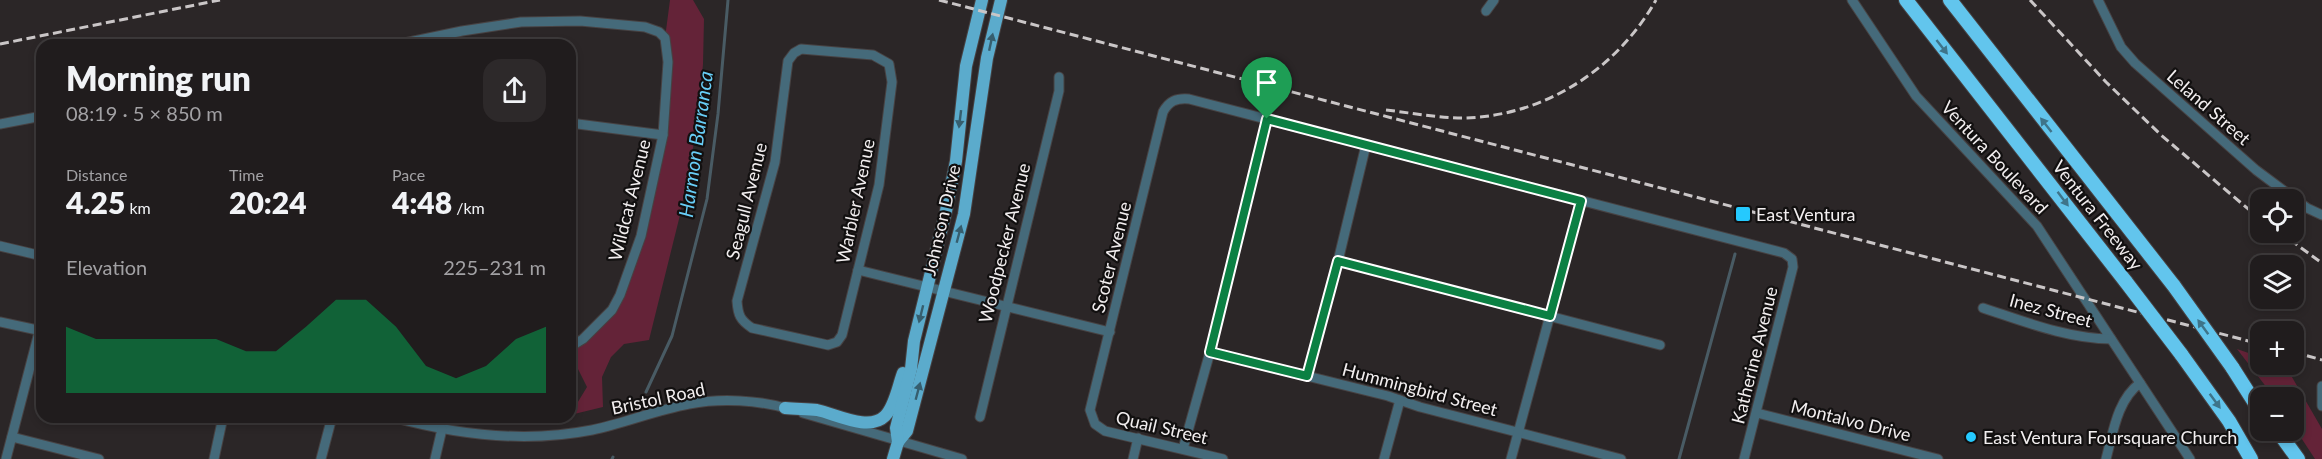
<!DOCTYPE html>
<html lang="en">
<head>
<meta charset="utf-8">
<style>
	body { margin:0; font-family:Lato,sans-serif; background:#2d292a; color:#f1f3f6; height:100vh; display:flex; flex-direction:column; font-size:22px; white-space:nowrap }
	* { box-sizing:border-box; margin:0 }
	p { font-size:20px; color:#a2a1a4 }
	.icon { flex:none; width:33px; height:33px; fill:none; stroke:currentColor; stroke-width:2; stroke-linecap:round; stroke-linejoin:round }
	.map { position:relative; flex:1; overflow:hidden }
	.side { position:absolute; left:36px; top:39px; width:540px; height:384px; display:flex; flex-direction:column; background:#201c1d; border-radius:18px; box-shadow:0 3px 9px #0003,0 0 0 2px #3d3a3b }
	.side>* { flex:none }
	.buttons { position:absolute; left:2250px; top:189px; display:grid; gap:12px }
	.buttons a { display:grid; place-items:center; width:54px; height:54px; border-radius:12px; background:#201c1d; box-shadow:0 3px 9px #0003,0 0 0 2px #3d3a3b; font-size:30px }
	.pin { position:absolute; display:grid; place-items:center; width:51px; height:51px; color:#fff; margin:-62px -26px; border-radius:50% 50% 50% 0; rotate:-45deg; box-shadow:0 0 6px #0007 }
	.pin .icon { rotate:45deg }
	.round { display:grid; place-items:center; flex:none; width:63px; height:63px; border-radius:18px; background:#2d292a }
	.headline { display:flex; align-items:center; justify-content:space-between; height:102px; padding:0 30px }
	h1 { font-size:33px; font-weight:800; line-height:45px }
	.stats { display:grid; grid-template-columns:repeat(3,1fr); gap:9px; height:102px; padding:6px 30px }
	.stats div { display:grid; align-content:center }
	.stats b { font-size:30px; font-weight:800 }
	.stats small { font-size:16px; font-weight:400 }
	.stats p { font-size:16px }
	.chart { height:168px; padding:12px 30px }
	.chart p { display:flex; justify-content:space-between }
	.chart svg { width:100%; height:108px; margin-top:6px; fill:#0b8043; opacity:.7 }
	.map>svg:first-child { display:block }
	.green { fill:#642338 }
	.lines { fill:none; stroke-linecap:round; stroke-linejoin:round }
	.stream { stroke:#495b64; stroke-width:3 }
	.minor-casing { stroke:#474243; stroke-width:11 }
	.major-casing { stroke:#474243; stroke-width:14 }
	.highway-casing { stroke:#474243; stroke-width:16 }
	.minor { stroke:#456a7a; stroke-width:9 }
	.major { stroke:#5babcc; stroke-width:12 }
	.highway { stroke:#62c5ed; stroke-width:14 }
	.rail { stroke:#cac6c7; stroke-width:3; stroke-dasharray:9 4.5; stroke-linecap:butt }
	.highway-bridge-casing { stroke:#474243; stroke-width:16; stroke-linecap:butt }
	.highway-bridge { stroke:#62c5ed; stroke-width:14 }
	.oneway { fill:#365e6e }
	.oneway2 { fill:#3e748a }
	.route-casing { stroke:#fff; stroke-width:12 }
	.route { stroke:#0b8043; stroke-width:8 }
	.poi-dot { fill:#25c9fe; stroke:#121010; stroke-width:2 }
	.labels { text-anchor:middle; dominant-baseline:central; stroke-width:4.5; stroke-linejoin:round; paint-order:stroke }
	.street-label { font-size:18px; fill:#f2eeef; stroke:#121010 }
	.poi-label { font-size:18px; fill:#f2eeef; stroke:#121010; text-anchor:start }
	.water-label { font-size:20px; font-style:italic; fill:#68cef7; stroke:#121010 }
</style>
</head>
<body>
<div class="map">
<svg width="2322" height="459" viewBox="0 0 2322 459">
	<rect width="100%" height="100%" fill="#2b2627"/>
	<g class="green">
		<path d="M670,0H693L704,19L703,64L698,122L680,215L649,340L624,344L611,357L602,377L603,407L570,415L587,387L570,353V347L612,310L638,248L663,135L665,38Z"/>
		<path d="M2237,349L2260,357V364L2285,365L2322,429V459H2315L2294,427V398L2274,397Z"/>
	</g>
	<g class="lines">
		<g class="stream">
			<path d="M646,392L672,336L707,199L718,114L728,0"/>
			<path d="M612,459L613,457"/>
			<path d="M1679,459L1735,254"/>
		</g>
		<g class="minor-casing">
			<g id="minor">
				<path d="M1852,0L1916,96L2037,226L2190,459"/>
				<path d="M2098,0L2121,47L2135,63L2256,170L2307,208L2322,215"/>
				<path d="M1486,11L1494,0"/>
				<path d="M395,45L462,31L521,22L580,21L645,27L659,32L665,38L668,62L663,135L641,236L620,295L612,310L583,339L570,347"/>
				<path d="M801,49L873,55L889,64L892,82L879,185L842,335L837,342L828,345L752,328C740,320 738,315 737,301L775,162L788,61L794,53Z"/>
				<path d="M570,123L663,135"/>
				<path d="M0,124L42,116"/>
				<path d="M0,246L42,256"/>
				<path d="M1338,261L1660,345"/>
				<path d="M858,270L1110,332"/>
				<path d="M1983,308C2023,321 2068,339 2111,339"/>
				<path d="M0,322L42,331"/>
				<path d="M1210,352L1388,396L1420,407L1621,459"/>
				<path d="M1307,376L1338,261L1366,145"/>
				<path d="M2322,386V406"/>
				<path d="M803,413L962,459"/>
				<path d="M1757,413L1938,459"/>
				<path d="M392,417C457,435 526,443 592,430C625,423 656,410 689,404C721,398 759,400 789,409"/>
				<path d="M980,417L1059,91V77"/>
				<path d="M12,437L99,459"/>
				<path d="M1183,449L1210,352L1267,119"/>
				<path d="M6,459L42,321"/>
				<path d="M214,459L223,417"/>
				<path d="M321,459L332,417"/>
				<path d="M435,459L442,429"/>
				<path d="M1133,459L1138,438"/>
				<path d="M1223,459L1105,431L1095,424L1090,410L1163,112C1169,101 1176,98 1189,99L1784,253L1792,259L1793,267L1744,459"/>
				<path d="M1384,459L1400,400"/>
				<path d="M1511,459L1581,201"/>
				<path d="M2106,459C2113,433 2117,400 2140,383"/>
			</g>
		</g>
		<g class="major-casing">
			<g id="major">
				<path d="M785,408C796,409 807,409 817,410C836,414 869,432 885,416C895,406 898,386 903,373"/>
				<path d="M898,442L907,431L964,214L987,58L1001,0"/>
				<path d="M893,459L898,442L896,428L911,369L914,341L946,211L956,161L966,66L982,0"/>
			</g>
		</g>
		<g class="highway-casing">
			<g id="highway">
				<path d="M1906,0L2126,282"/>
				<path d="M1950,0L2174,286"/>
				<path d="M2181,354L2229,421L2251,459"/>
				<path d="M2232,367L2260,411"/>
				<path d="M2277,430L2298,459"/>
			</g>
		</g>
		<use href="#minor" class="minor"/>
		<use href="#major" class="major"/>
		<use href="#highway" class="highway"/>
		<g class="rail">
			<path d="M939,0L2260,344"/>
			<path d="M2030,0L2106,82L2161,135L2260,219"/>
			<path d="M0,44L220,0"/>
			<path d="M1386,110C1412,113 1438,118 1464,118C1545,116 1617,69 1656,0"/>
			<path d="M2279,232L2322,263"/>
			<path d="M2294,352L2322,360"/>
		</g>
		<g class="highway-bridge-casing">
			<g id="highway-bridge">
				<path d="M2126,282L2181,354"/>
				<path d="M2174,286L2232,367"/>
			</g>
		</g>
		<use href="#highway-bridge" class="highway-bridge"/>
	</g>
	<defs><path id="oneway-solid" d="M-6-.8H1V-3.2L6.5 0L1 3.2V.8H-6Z" transform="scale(1.5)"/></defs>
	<g class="oneway">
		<use href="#oneway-solid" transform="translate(991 42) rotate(-78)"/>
		<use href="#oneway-solid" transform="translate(960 119) rotate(97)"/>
		<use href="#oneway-solid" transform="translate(959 234) rotate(-75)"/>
		<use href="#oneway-solid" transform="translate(921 314) rotate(104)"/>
		<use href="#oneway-solid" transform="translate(918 391) rotate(-75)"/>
	</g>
	<g class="oneway2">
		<use href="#oneway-solid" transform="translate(1942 47) rotate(52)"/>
		<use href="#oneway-solid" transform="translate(2046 125) rotate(-128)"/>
		<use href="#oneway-solid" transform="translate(2063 199) rotate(53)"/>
		<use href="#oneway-solid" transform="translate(2203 327) rotate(-126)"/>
		<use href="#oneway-solid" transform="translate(2215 401) rotate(54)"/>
	</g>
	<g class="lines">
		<g class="route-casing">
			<path id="route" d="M1267,119L1581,201L1550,316L1338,261L1307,376L1210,352Z"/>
		</g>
		<use href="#route" class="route"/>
	</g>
	<g class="poi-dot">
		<rect x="1735" y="206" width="16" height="16" rx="3"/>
		<circle cx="1971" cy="437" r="6"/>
	</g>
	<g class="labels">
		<g class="street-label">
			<text transform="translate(2209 107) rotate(41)">Leland Street</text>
			<text transform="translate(1995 157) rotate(47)">Ventura Boulevard</text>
			<text transform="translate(629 200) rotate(-76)">Wildcat Avenue</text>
			<text transform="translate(746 201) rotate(-76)">Seagull Avenue</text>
			<text transform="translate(855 201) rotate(-78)">Warbler Avenue</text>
			<text transform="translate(2098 215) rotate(52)">Ventura Freeway</text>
			<text transform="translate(941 220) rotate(-77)">Johnson Drive</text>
			<text transform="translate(1004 243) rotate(-76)">Woodpecker Avenue</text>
			<text transform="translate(1111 257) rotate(-76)">Scoter Avenue</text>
			<text transform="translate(2051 310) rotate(15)">Inez Street</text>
			<text transform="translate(1754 355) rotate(-76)">Katherine Avenue</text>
			<text transform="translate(1420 389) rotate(15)">Hummingbird Street</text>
			<text transform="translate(658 398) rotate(-12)">Bristol Road</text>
			<text transform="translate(1851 420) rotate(14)">Montalvo Drive</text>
			<text transform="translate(1162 427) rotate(13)">Quail Street</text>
		</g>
		<g class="poi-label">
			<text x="1756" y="214">East Ventura</text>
			<text x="1983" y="437">East Ventura Foursquare Church</text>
		</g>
		<g class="water-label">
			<text transform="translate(695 144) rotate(-82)">Harmon Barranca</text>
		</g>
	</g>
</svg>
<div class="buttons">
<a><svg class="icon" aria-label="locate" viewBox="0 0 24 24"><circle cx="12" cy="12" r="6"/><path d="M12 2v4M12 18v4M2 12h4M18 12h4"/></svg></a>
<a><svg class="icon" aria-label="layers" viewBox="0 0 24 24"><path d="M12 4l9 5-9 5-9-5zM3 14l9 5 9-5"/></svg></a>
<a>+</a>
<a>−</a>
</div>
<div class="pin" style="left:1267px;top:119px;background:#1e9e55"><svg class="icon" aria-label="arrive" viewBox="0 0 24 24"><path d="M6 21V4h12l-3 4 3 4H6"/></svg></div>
<section class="side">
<div class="headline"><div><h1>Morning run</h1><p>08:19 · 5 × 850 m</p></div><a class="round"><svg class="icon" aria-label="share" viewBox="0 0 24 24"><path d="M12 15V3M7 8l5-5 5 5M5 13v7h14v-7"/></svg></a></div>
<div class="stats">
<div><p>Distance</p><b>4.25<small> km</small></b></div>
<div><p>Time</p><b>20:24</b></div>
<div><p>Pace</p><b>4:48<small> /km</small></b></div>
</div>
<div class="chart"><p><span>Elevation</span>225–231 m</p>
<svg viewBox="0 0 160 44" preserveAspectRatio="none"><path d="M0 44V17L10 22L20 22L30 22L40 22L50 22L60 27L70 27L80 17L90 6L100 6L110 17L120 33L130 38L140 33L150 22L160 17V44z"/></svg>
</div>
</section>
</div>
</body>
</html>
